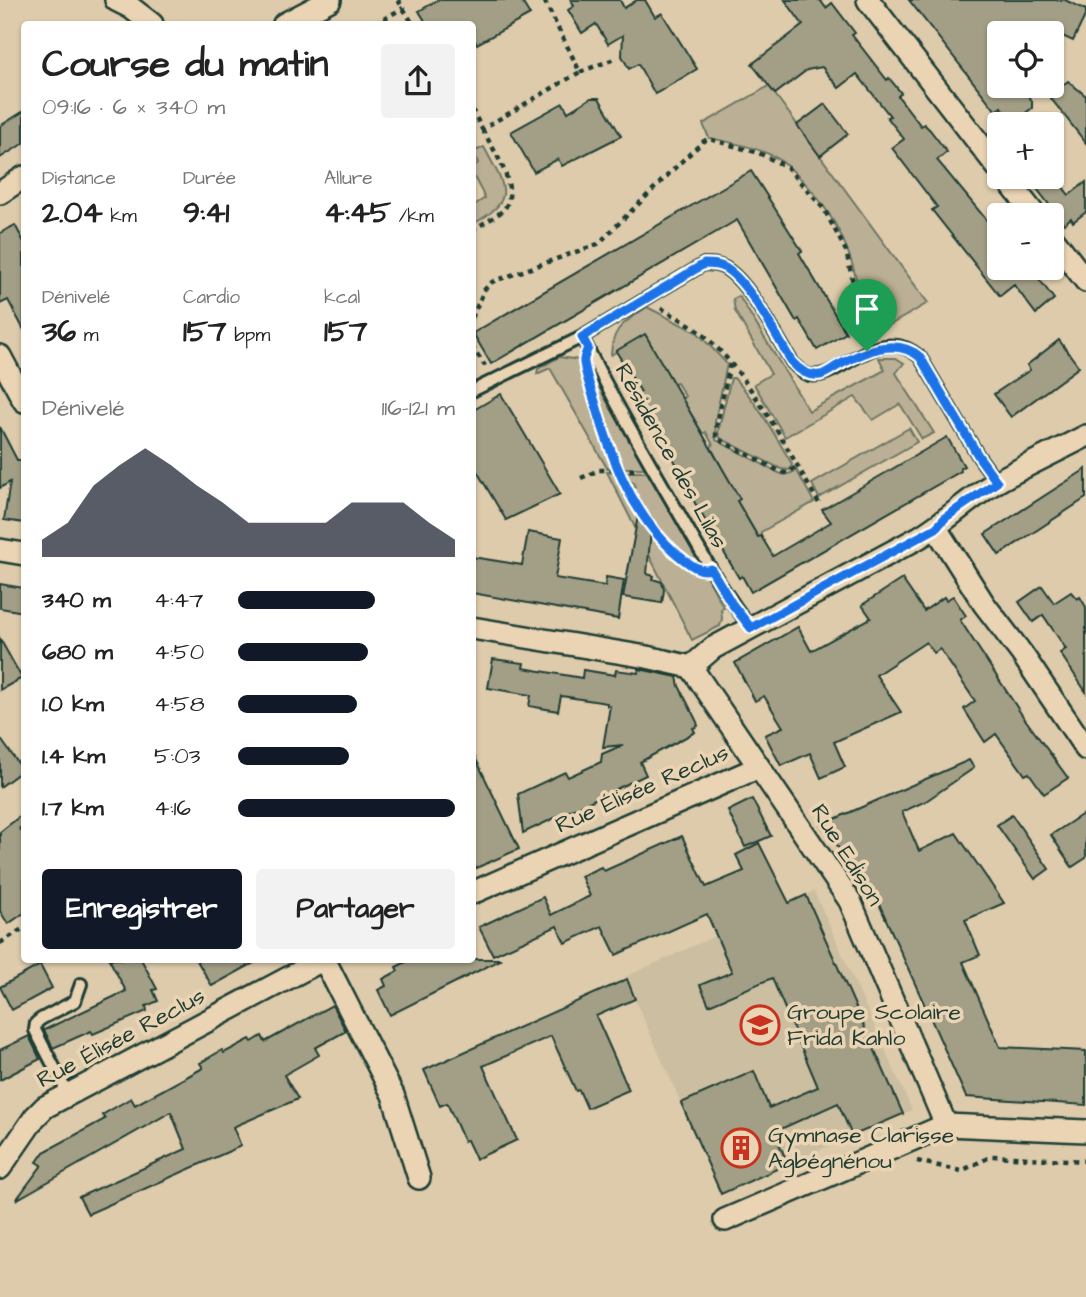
<!DOCTYPE html>
<html lang="fr">
<head>
<meta charset="utf-8">
<style>
	body { margin:0; font-family:"Architects Daughter",sans-serif; background:#f2f2f2; color:#222; height:100vh; display:flex; flex-direction:column; font-size:26px; white-space:nowrap }
	* { box-sizing:border-box; margin:0 }
	p { font-size:23px; color:#767676 }
	.icon { flex:none; width:38px; height:38px; fill:none; stroke:currentColor; stroke-width:2; stroke-linecap:round; stroke-linejoin:round }
	.map { position:relative; flex:1; overflow:hidden }
	.side { position:absolute; left:21px; top:21px; width:455px; height:942px; display:flex; flex-direction:column; background:#fff; border-radius:7px; box-shadow:0 2px 5px #0004 }
	.side>* { flex:none }
	.tools { position:absolute; left:987px; top:21px; display:grid; gap:14px }
	.tools a { display:grid; place-items:center; width:77px; height:77px; border-radius:7px; background:#fff; box-shadow:0 2px 5px #0004; font-size:35px }
	.pin { position:absolute; display:grid; place-items:center; width:60px; height:60px; color:#fff; margin:-72px -30px; border-radius:50% 50% 50% 0; rotate:-45deg; box-shadow:0 0 7px #0007 }
	.pin .icon { rotate:45deg }
	.round { display:grid; place-items:center; flex:none; width:74px; height:74px; border-radius:7px; background:#f2f2f2 }
	.head { display:flex; align-items:center; justify-content:space-between; height:119px; padding:0 21px }
	h1 { font-size:38px; font-weight:800; line-height:52px }
	.stats { display:grid; grid-template-columns:repeat(3,1fr); gap:10px; height:119px; padding:7px 21px }
	.stats div { display:grid; align-content:center }
	.stats b { font-size:30px; font-weight:800 }
	.stats small { font-size:19px; font-weight:400 }
	.stats p { font-size:19px }
	.chart { height:196px; padding:14px 21px }
	.chart p { display:flex; justify-content:space-between }
	.chart svg { width:100%; height:126px; margin-top:7px; fill:#111827; opacity:.7 }
	.action { display:flex; gap:14px; margin-top:auto; padding:14px 21px }
	.action a { flex:1; height:80px; border-radius:7px; background:#111827; color:#fff; font-size:28px; font-weight:800; line-height:80px; text-align:center }
	.action a+a { background:#f2f2f2; color:#222 }
	ul { padding:0 21px; list-style:none; font-size:23px }
	li { display:grid; grid-template-columns:112px 84px 1fr; align-items:center; height:52px }
	li i { height:18px; border-radius:9px; background:#111827 }
	.map>svg:first-child { display:block }
	.built { fill:#ccbea1 }
	.green { fill:#bbb095; stroke:#6d7664; stroke-width:2 }
	.building { fill:#a39f87; stroke:#1f3d34; stroke-width:2 }
	.lines { fill:none; stroke-linecap:round; stroke-linejoin:round }
	.lane-casing { stroke:#1f3d34; stroke-width:16 }
	.street-casing { stroke:#1f3d34; stroke-width:26 }
	.path { stroke:#1f3d34; stroke-width:4.5; stroke-dasharray:5 5; stroke-linecap:butt }
	.lane { stroke:#ead4b3; stroke-width:10 }
	.street { stroke:#ead4b3; stroke-width:21 }
	.route-casing { stroke:#fff; stroke-width:14 }
	.route { stroke:#1a73e8; stroke-width:9 }
	.labels { text-anchor:middle; dominant-baseline:central; stroke-width:7; stroke-linejoin:round; paint-order:stroke }
	.street-label { font-size:23px; fill:#1f3d34; stroke:#ead4b3 }
	.poi-label { font-size:23px; fill:#1f3d34; stroke:#ead4b3; text-anchor:start }
</style>
</head>
<body>
<div class="map">
<svg width="1086" height="1297" viewBox="0 0 1086 1297">
	<rect width="100%" height="100%" fill="#decbac"/>
	<filter id="ink" filterUnits="userSpaceOnUse"><feTurbulence type="fractalNoise" baseFrequency=".0143" numOctaves="2"/><feDisplacementMap in="SourceGraphic" scale="14" xChannelSelector="R" yChannelSelector="G"/><feConvolveMatrix kernelMatrix="1 2 1 2 8 2 1 2 1" color-interpolation-filters="sRGB"/></filter>
	<g filter="url(#ink)">
		<path class="built" d="M814,891L912,1110L788,1164L749,1073L681,1103L625,977Z"/>
		<g class="green">
			<path d="M769,86L928,303L869,337C855,272 851,233 804,182C794,172 784,161 771,155C752,146 729,142 709,138L703,124Z"/>
			<path d="M484,147C505,187 518,199 473,224V206L485,198L473,175V167L478,163L473,152Z"/>
			<path d="M739,296L809,411L885,370L879,358H896L904,363L896,373L934,433L922,439L900,404L873,420L855,397L785,437L754,384L771,374L735,311L733,299Z"/>
			<path d="M647,307L698,333L727,364L715,421L716,440L779,473L785,475L797,471L814,502L761,532V536L758,537L718,469L721,466L711,447L713,445L706,432L703,434L682,399L685,396L677,383L674,384L644,335L611,355C612,326 626,322 647,307Z"/>
			<path d="M559,357L579,360L582,365L593,407L616,468H607L550,368L537,374L538,369Z"/>
			<path d="M593,377L644,465V468H621L590,380Z"/>
			<path d="M731,378H734C758,403 774,434 792,464L790,470L781,469L720,438L718,432Z"/>
			<path d="M909,428L917,442L819,498L812,484Z"/>
			<path d="M607,472H617L633,504L653,533L687,565L705,573L724,608L721,609L722,619L720,626L692,640Z"/>
			<path d="M622,472H647L701,565C676,563 642,513 631,492L635,488L634,482H626Z"/>
		</g>
		<g class="building">
			<path d="M438,0H521L530,15L477,44L472,37V24H427L419,11Z"/>
			<path d="M571,0H620L624,8L637,0H645L655,17L662,13L697,69L655,94L638,64L629,69L622,56L623,35L608,44L596,24L582,33L568,10L574,6Z"/>
			<path d="M785,0H820L826,8L832,3L855,33L852,35L887,80L889,78L901,93L898,96L921,126L924,124L930,130L947,152L937,160L999,235V268H1037L1024,278L1033,271L1054,299L1036,314L1014,285L1000,296L932,210L937,207L892,148L904,139L887,117L890,116L857,74L839,88L822,67L807,70L775,94L752,64L803,25Z"/>
			<path d="M909,0H1065L1086,10V14L1073,41L1056,33H999V86H1021L1032,101V108L1013,123L1001,107L996,111Z"/>
			<path d="M1068,81L1086,96V143L1049,96Z"/>
			<path d="M591,98H599L621,136L562,166L558,159L534,172L511,132L563,103L568,112Z"/>
			<path d="M825,104L848,134L820,156L797,125Z"/>
			<path d="M24,111V143L0,158V126Z"/>
			<path d="M751,171L802,251L799,253L846,333L817,350L799,319L796,321L737,220L491,364L473,333Z"/>
			<path d="M1028,177H1055L1069,195L1086,182V212L1073,222L1071,218L1064,224Z"/>
			<path d="M15,225L24,242V330L8,300L0,304V233Z"/>
			<path d="M645,334L740,499L737,501L758,537L761,536L773,556L831,522L822,510L947,437L964,466L960,468L961,471L751,592L742,576L739,578L685,486L688,484L636,395L641,392L616,351Z"/>
			<path d="M1059,340L1079,367L1011,417L994,394L1030,370L1027,365Z"/>
			<path d="M501,394L560,494L506,520L472,463V411Z"/>
			<path d="M0,427L17,460H24V523L4,520L10,482L0,488Z"/>
			<path d="M1086,469V498L999,555L985,534Z"/>
			<path d="M638,516L652,518L647,574L654,576L653,579L662,582L664,590L662,603L623,597Z"/>
			<path d="M528,532L562,538L555,578L605,586L606,577L624,580L618,619L472,593V557L522,565Z"/>
			<path d="M902,579L924,611L944,597L946,600L953,596L966,616L960,620L1022,715L1068,778L1044,794L1029,773L1025,775L996,734L985,742L964,709L975,701L940,649L934,653L926,642L876,675L901,712L834,742L845,767L821,778L810,753L781,766L765,735L783,727L764,696L755,701L735,663L798,627L811,651L871,618L862,605Z"/>
			<path d="M0,584L24,588V612L0,608Z"/>
			<path d="M1042,586L1054,603L1071,592L1077,599L1080,597L1086,607V692L1060,653L1066,649L1043,615L1033,622L1019,602Z"/>
			<path d="M0,639L22,678L0,690Z"/>
			<path d="M493,659L524,663L523,668L582,678L583,670L615,675L616,670L638,673L639,669L677,677L679,686L697,722L698,726L693,728L695,732L640,762L646,775L523,833L518,794L565,772L568,777L601,762L602,754L623,745L603,747L610,706H607V703L561,696L558,711L529,706L531,695L488,688Z"/>
			<path d="M0,738L23,770L0,787Z"/>
			<path d="M472,751L519,849L472,870Z"/>
			<path d="M969,760L974,768L926,801L902,812L919,851L956,833L1004,903L965,920L980,955L963,962L1000,1047L1086,1051V1105L966,1097L876,897L821,825Z"/>
			<path d="M752,799L771,836L745,847L728,811Z"/>
			<path d="M1086,812V858L1072,867L1051,835Z"/>
			<path d="M24,813V913L8,924L0,911V832Z"/>
			<path d="M1012,815L1049,869L1035,879L997,825Z"/>
			<path d="M682,836L706,887L744,871L736,855L759,843L789,903L806,895L903,1114L852,1136L838,1103L774,1132L788,1164L721,1194L681,1103L754,1071L769,1108L818,1087L772,978L709,1005L700,985L732,972L707,914L616,955L602,926L565,943L557,926L493,955L479,927L543,897L551,915L590,896L581,876L601,867L604,871Z"/>
			<path d="M109,959H141L157,989L153,990L158,1001L146,1006L147,1011L93,1034L91,1031L53,1048L44,1030L126,991Z"/>
			<path d="M196,959H261L212,986Z"/>
			<path d="M412,959H502L390,1015L378,990L386,986L383,979L398,971L396,967Z"/>
			<path d="M40,965L52,988L12,1010L0,987Z"/>
			<path d="M627,979L635,999L596,1016L629,1090L587,1108L579,1090L576,1091L551,1036L483,1066L517,1140L476,1159L467,1140L464,1141L447,1103L440,1106L424,1070Z"/>
			<path d="M332,1005L346,1031L315,1048L319,1055L284,1075L298,1099L233,1127L241,1146L88,1214L79,1197L186,1149L171,1112L16,1200L42,1165L37,1162L44,1152L105,1119L102,1115L131,1098L135,1105L203,1068L200,1063L222,1050L224,1053L250,1039L252,1042L262,1036L265,1042Z"/>
			<path d="M29,1036L40,1059L0,1080V1050Z"/>
		</g>
		<g class="lines">
			<g class="lane-casing">
				<g id="lane">
					<path d="M582,337C611,396 644,453 677,510C700,550 722,591 751,628"/>
					<path d="M472,391L582,337L704,264C711,264 718,264 725,268C750,283 776,336 792,362C797,367 801,373 809,375C839,382 878,321 920,357L979,457L997,482"/>
					<path d="M68,1094L35,1030L36,1023L41,1019L75,1001L81,984"/>
				</g>
			</g>
			<g class="street-casing">
				<g id="street">
					<path d="M116,0L130,7L152,24"/>
					<path d="M868,0L999,169"/>
					<path d="M284,24L330,0"/>
					<path d="M1005,177L1035,215"/>
					<path d="M0,193L24,177"/>
					<path d="M1052,237L1086,281"/>
					<path d="M0,356L24,401"/>
					<path d="M936,528L984,604L1022,654L1086,749"/>
					<path d="M0,550L24,554"/>
					<path d="M472,628L647,657L691,667"/>
					<path d="M691,667L850,901L946,1125"/>
					<path d="M691,667L713,648L918,538C946,522 969,498 998,481C1027,465 1057,451 1086,436"/>
					<path d="M472,893L757,768"/>
					<path d="M324,959L393,1095L419,1178"/>
					<path d="M0,1168L35,1117L45,1107L324,959"/>
					<path d="M725,1220L946,1125L1086,1131"/>
				</g>
			</g>
			<g class="path">
				<path d="M398,0L413,24"/>
				<path d="M375,24L403,8"/>
				<path d="M580,72L617,58"/>
				<path d="M472,109L482,129L580,72L544,0"/>
				<path d="M472,230C482,224 492,219 501,212C524,193 493,149 482,129"/>
				<path d="M661,308C676,317 693,325 706,337C753,380 788,451 820,505"/>
				<path d="M472,318L484,290L492,282L598,244L683,160L704,141L709,139L759,153L787,167L824,209L846,251L865,336"/>
				<path d="M472,346L485,366"/>
				<path d="M730,364L716,428V438L781,472L788,473L797,466"/>
				<path d="M596,406C614,465 637,522 686,562"/>
				<path d="M581,478L599,470H635"/>
				<path d="M20,827L24,834"/>
				<path d="M0,943L24,928"/>
				<path d="M917,1161L961,1171L992,1156L1086,1161"/>
			</g>
			<use href="#lane" class="lane"/>
			<use href="#street" class="street"/>
		</g>
	</g>
	<g class="lines" filter="url(#ink)">
		<g class="route-casing">
			<path id="route" d="M704,264C711,264 718,264 725,268C750,283 776,336 792,362C799,370 808,377 820,375C826,374 833,368 839,365C864,352 895,336 920,357L979,457L997,482L946,517L936,528L751,628L732,604L711,569C699,573 688,563 678,555C633,517 612,460 596,405C592,392 586,377 584,363C583,358 586,353 588,348L582,337Z"/>
		</g>
		<use href="#route" class="route"/>
	</g>
	<defs>
		<g id="school-ring" transform="scale(2.0125)"><circle r="9.5" fill="#ead4b3" stroke="#c8321e" stroke-width="1.5"/><path d="M0-5L7-2L0 1L-7-2ZM-4 1L0 2.5L4 1V4Q0 6-4 4Z" fill="#c8321e"/></g>
		<g id="building-ring" transform="scale(2.0125)"><circle r="9.5" fill="#ead4b3" stroke="#c8321e" stroke-width="1.5"/><path d="M-4-6H4V6H1V3H-1V6H-4ZM-2.5-4.3h1.7v1.8h-1.7ZM.8-4.3h1.7v1.8H.8ZM-2.5-1h1.7V.8h-1.7ZM.8-1h1.7V.8H.8Z" fill="#c8321e"/></g>
	</defs>
	<g fill-rule="evenodd">
		<use href="#school-ring" x="760" y="1025"/>
		<use href="#building-ring" x="741" y="1148"/>
	</g>
	<g class="labels">
		<g class="street-label">
			<text transform="translate(671 456) rotate(61)">Résidence des Lilas</text>
			<text transform="translate(642 789) rotate(-24)">Rue Élisée Reclus</text>
			<text transform="translate(847 855) rotate(58)">Rue Edison</text>
			<text transform="translate(121 1038) rotate(-28)">Rue Élisée Reclus</text>
		</g>
		<g class="poi-label">
			<text x="787" y="1012">Groupe Scolaire<tspan x="787" dy="26">Frida Kahlo</tspan></text>
			<text x="768" y="1135">Gymnase Clarisse<tspan x="768" dy="26">Agbégnénou</tspan></text>
		</g>
	</g>
</svg>
<div class="tools">
<a><svg class="icon" aria-label="locate" viewBox="0 0 24 24"><circle cx="12" cy="12" r="6"/><path d="M12 2v4M12 18v4M2 12h4M18 12h4"/></svg></a>
<a>+</a>
<a>−</a>
</div>
<div class="pin" style="left:867px;top:351px;background:#1e9e55"><svg class="icon" aria-label="arrive" viewBox="0 0 24 24"><path d="M6 21V4h12l-3 4 3 4H6"/></svg></div>
<section class="side">
<div class="head"><div><h1>Course du matin</h1><p>09:16 · 6 × 340 m</p></div><a class="round"><svg class="icon" aria-label="share" viewBox="0 0 24 24"><path d="M12 15V3M7 8l5-5 5 5M5 13v7h14v-7"/></svg></a></div>
<div class="stats">
<div><p>Distance</p><b>2.04<small> km</small></b></div>
<div><p>Durée</p><b>9:41</b></div>
<div><p>Allure</p><b>4:45<small> /km</small></b></div>
</div>
<div class="stats">
<div><p>Dénivelé</p><b>36<small> m</small></b></div>
<div><p>Cardio</p><b>157<small> bpm</small></b></div>
<div><p>kcal</p><b>157</b></div>
</div>
<div class="chart"><p><span>Dénivelé</span>116–121 m</p>
<svg viewBox="0 0 160 44" preserveAspectRatio="none"><path d="M0 44V38L10 32L20 19L30 12L40 6L50 12L60 19L70 25L80 32L90 32L100 32L110 32L120 25L130 25L140 25L150 32L160 38V44z"/></svg>
</div>
<ul>
<li><b>340 m</b>4:47<i style="width:63%"></i></li>
<li><b>680 m</b>4:50<i style="width:60%"></i></li>
<li><b>1.0 km</b>4:58<i style="width:55%"></i></li>
<li><b>1.4 km</b>5:03<i style="width:51%"></i></li>
<li><b>1.7 km</b>4:16<i style="width:100%"></i></li>
</ul>
<div class="action"><a>Enregistrer</a><a>Partager</a></div>
</section>
</div>
</body>
</html>
